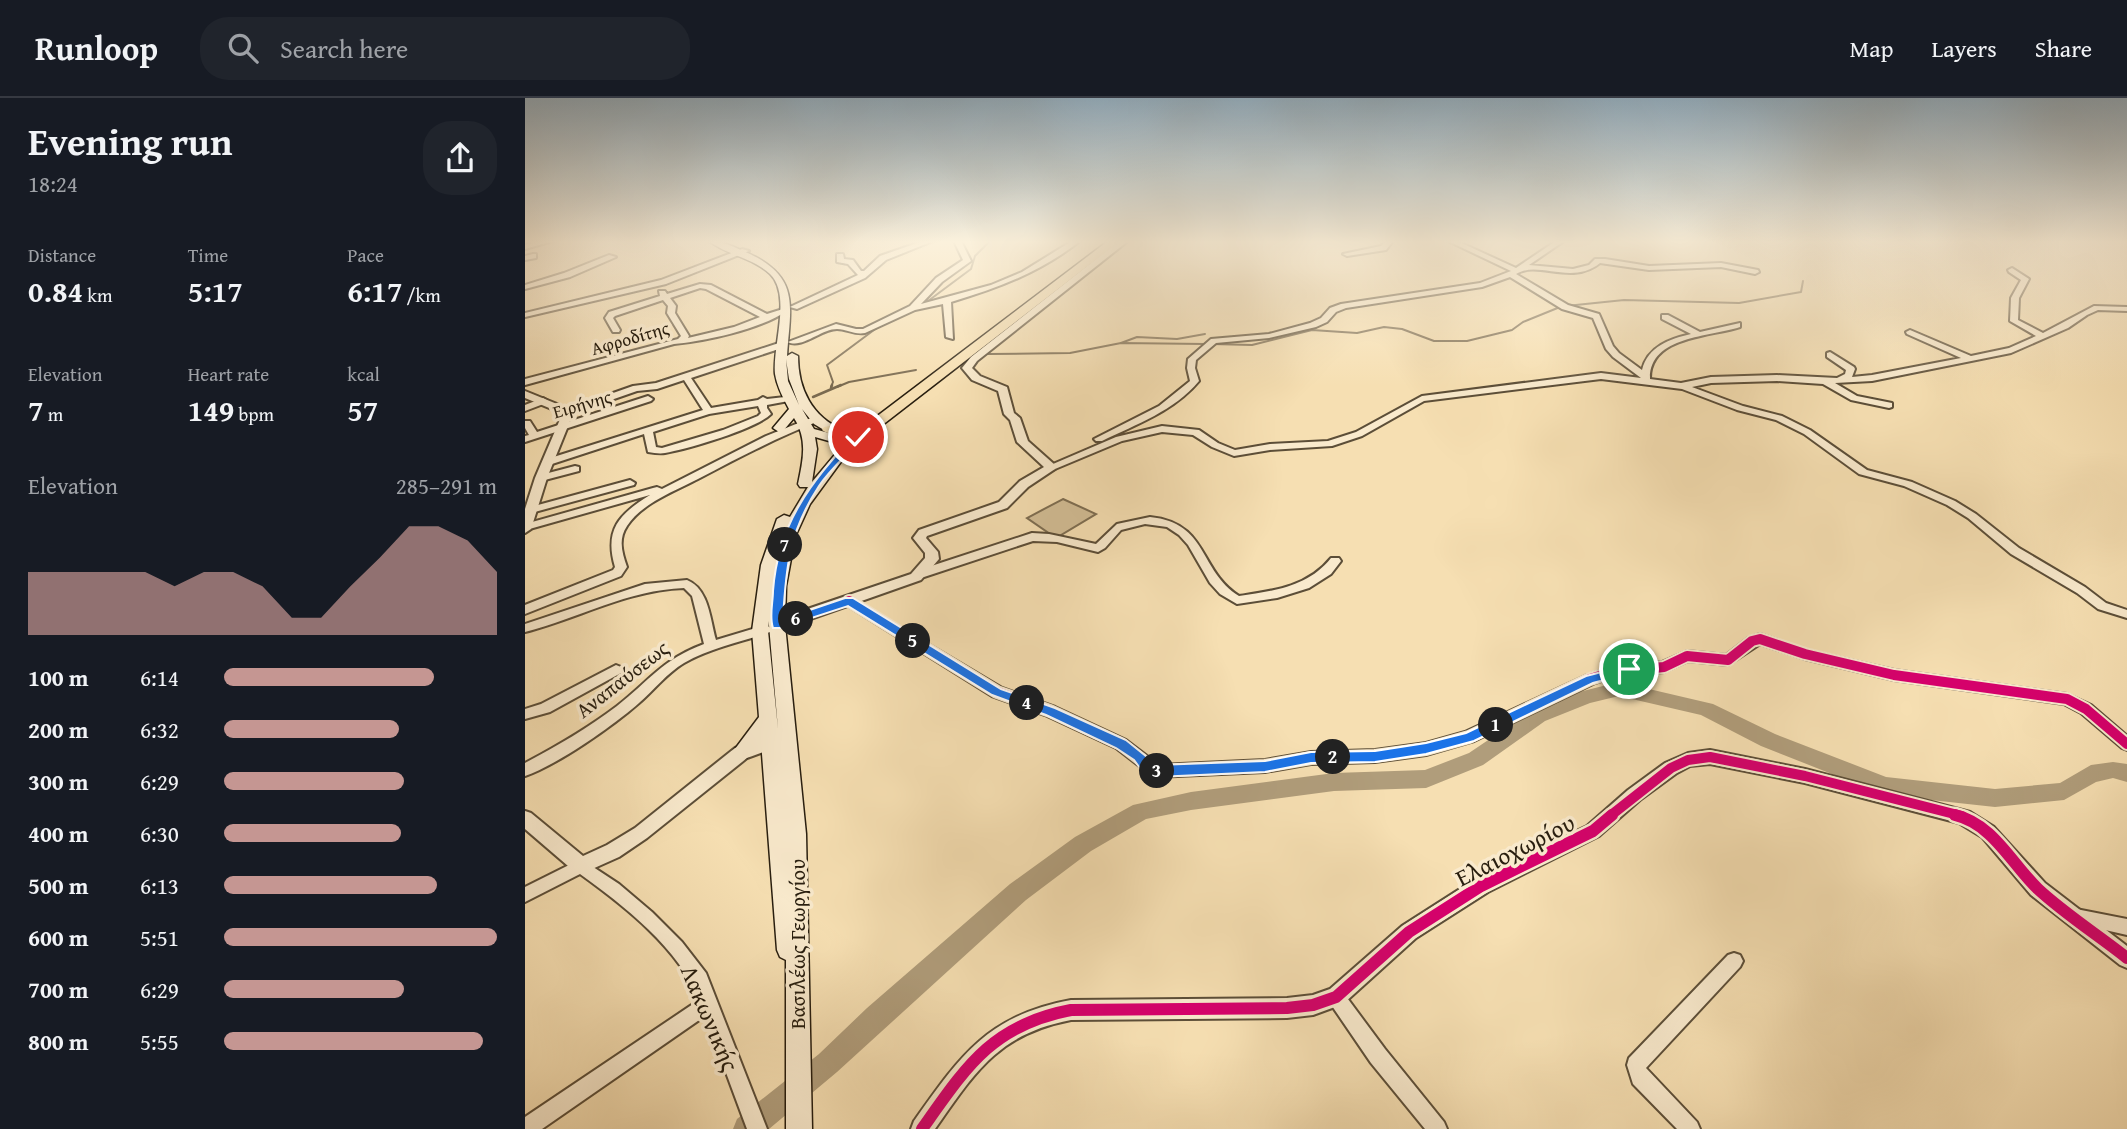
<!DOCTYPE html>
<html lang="en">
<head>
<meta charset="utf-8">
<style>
	body { margin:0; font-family:"Gentium Book Plus",serif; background:#20242c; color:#f1f3f6; height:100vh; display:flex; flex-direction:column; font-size:26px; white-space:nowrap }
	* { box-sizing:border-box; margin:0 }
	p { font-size:23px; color:#9ea1a6 }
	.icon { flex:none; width:38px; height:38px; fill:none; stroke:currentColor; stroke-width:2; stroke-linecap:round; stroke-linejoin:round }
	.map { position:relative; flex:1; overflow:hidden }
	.drawer { display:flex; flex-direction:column; background:#171b24; width:525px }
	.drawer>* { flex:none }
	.pin { position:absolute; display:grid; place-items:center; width:60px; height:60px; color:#fff; margin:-30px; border:4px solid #fff; border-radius:50%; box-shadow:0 2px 7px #0007 }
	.km { position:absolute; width:35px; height:35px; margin:-18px; border-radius:50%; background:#222; color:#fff; font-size:19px; line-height:35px; text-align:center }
	.round { display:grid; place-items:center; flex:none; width:74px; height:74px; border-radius:28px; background:#20242c }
	.summary { display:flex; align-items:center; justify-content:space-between; height:119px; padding:0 28px }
	h1 { font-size:38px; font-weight:800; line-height:52px }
	.stats { display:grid; grid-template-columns:repeat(3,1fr); gap:10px; height:119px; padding:7px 28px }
	.stats div { display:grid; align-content:center }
	.stats b { font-size:30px; font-weight:800 }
	.stats small { font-size:19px; font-weight:400 }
	.stats p { font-size:19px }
	.chart { height:196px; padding:14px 28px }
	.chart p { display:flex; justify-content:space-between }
	.chart svg { width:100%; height:126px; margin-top:7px; fill:#c59692; opacity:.7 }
	ul { padding:0 28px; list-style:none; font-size:23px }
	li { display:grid; grid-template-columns:112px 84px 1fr; align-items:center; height:52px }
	li i { height:18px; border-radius:9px; background:#c59692 }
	header { display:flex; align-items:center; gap:42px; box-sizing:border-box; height:98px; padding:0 35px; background:#171b24; border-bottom:2px solid #363941 }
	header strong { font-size:33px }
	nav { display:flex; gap:38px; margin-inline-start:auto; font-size:24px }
	.search { width:490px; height:63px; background:#20242c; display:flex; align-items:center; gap:18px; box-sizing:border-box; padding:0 24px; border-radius:28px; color:#9ea1a6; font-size:26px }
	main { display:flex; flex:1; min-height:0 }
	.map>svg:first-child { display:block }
	.green { fill:#d3be96; stroke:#7e6e52; stroke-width:2 }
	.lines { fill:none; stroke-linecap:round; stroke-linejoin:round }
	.stream-far1 { stroke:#7a6a50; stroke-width:2 }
	.stream { stroke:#7a6a50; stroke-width:2.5 }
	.river { fill:#b09d7b; fill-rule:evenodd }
	.minor-casing { stroke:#5c4e38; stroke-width:4 }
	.tertiary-casing { stroke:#5c4e38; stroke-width:4 }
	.secondary-casing { stroke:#281e0f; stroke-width:3 }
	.primary-casing { stroke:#281e0f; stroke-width:3 }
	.minor { fill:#f9eacd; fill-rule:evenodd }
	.tertiary { fill:#f9eacd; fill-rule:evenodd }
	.secondary { fill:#f9eacd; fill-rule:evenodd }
	.primary { fill:#f6dfb2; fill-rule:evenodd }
	.cycleway-far1-casing { stroke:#f9eacd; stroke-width:14 }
	.cycleway-casing { stroke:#f9eacd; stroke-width:17 }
	.cycleway-far1 { stroke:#d6006c; stroke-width:10 }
	.cycleway { stroke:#d6006c; stroke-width:12 }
	.route { fill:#1a73e8; stroke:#fff; stroke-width:2 }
	.labels { text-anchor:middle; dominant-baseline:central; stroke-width:7; stroke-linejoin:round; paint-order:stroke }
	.far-street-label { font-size:18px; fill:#281e0f; stroke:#f9eacd }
	.street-label { font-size:21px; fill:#281e0f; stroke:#f9eacd }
	.near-street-label { font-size:24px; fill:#281e0f; stroke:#f9eacd }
</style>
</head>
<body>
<header>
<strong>Runloop</strong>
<div class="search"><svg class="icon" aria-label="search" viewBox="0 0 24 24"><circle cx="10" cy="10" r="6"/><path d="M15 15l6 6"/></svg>Search here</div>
<nav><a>Map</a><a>Layers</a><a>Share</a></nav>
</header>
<main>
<section class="drawer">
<div class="summary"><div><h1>Evening run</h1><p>18:24</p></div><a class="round"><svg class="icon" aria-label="share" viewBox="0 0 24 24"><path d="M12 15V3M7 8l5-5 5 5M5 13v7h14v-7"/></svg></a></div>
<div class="stats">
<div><p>Distance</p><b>0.84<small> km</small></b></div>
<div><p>Time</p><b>5:17</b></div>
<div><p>Pace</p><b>6:17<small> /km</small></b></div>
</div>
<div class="stats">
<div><p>Elevation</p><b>7<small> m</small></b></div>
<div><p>Heart rate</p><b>149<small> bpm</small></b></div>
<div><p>kcal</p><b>57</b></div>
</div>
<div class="chart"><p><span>Elevation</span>285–291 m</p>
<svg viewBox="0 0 160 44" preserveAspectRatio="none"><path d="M0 44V22L10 22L20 22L30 22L40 22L50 27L60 22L70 22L80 27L90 38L100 38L110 27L120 17L130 6L140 6L150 11L160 22V44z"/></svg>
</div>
<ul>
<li><b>100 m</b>6:14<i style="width:77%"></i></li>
<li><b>200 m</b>6:32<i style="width:64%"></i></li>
<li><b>300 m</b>6:29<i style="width:66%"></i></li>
<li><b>400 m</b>6:30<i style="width:65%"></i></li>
<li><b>500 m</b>6:13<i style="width:78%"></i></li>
<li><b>600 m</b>5:51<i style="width:100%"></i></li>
<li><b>700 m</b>6:29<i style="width:66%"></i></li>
<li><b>800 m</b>5:55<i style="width:95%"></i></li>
</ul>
</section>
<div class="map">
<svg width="1602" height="1031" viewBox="0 0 1602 1031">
	<rect width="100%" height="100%" fill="#f6dfb2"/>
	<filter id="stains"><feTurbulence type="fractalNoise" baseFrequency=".00286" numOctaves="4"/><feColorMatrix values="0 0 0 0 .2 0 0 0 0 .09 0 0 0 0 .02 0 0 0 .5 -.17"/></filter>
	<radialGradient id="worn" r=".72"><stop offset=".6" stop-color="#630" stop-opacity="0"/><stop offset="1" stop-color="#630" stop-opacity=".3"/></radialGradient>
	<path class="green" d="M538,401L571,416L531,440L502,420Z"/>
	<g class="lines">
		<g class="stream-far1">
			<path d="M399,206L446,171L450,158L465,143"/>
			<path d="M1041,208L1099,202L1214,205L1276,194L1278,183"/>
			<path d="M378,217L391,211"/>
			<path d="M596,245L612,239L652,241L680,236"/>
			<path d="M687,246L727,247L787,232L832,235L859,229L877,231L909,243H942L987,232L998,224L1035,209"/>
			<path d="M463,256L545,255L596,245L680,246"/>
			<path d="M306,289L308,284L302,267L353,229"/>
			<path d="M312,289L324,284L391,272"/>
		</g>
		<g class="stream">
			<path d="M306,290L307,287"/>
			<path d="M288,299L316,287"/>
		</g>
		<path class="river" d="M1094,584L1188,606L1250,636L1361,679L1470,691L1535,685L1566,667L1588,664L1602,666V684L1588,680L1571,684L1539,702L1470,709L1360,697L1236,648L1176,617L1094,598L1065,605L1020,623L958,667L901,690L809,693L666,712L621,721L566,753L501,802L312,974L244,1031H208L212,1021L294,956L342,910L485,786L550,739L608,707L666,694L809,675L900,672L944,655L1006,613L1054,594Z"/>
		<g class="minor-casing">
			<g id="minor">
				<path d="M15,143H28L0,151V147Z"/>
				<path d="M398,143H408L361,162L340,180L272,211L265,209L333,177L323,166L312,164V156H318L319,161L328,162L336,173H339L355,158Z"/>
				<path d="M429,143H436L446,163L417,184L396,206L466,187L497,174L547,143H555C516,174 473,190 426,204L428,241L421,239L418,206L390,212L340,235C329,237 322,231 312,231C296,231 277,251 263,244L311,226L331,231H338L385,208L411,180L438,162Z"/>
				<path d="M861,143H868L861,152L822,158L818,156L856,148Z"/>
				<path d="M923,143H932L991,170L1031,143H1039L1004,167L1048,171L1064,167L1070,161H1080L1124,168L1196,165L1233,172L1234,174L1230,176L1196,169L1124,172L1075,165C1047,188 1013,162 991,176L1043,207L1074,216L1088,248L1094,255L1117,272C1123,248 1145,241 1166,236L1137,221V217H1143L1175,234L1215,225V229C1185,239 1124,238 1125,281L1156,285L1186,279L1252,277L1312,280L1320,276L1321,272L1302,259V255L1305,254L1329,269L1330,271L1327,279L1347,277L1436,260L1382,236L1381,234L1385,232L1446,258L1484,250L1511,238L1485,223L1486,200L1496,182L1484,174L1483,172L1487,170L1504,181L1494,200L1493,222L1518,235L1569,208L1602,209V213L1573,212L1562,217L1543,230L1486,255L1347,283L1310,285L1332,298L1367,305V309L1364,310L1326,302L1298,286L1252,283L1186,285L1167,289L1218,308L1257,318L1285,332L1342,372L1387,384L1430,403L1451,416L1494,450L1560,489L1581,505L1602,512V520L1573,511L1552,495L1486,456L1443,420L1422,407L1379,388L1334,376L1279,336L1251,322L1212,312L1157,291L1076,281L899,303L837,338L807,348L745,352L709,358L687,349L668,337L637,334L597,343L530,371L526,372L521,369L591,339L637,328L674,332L693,345L710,352L745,346L803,343L831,334L897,298L1076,275L1116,280L1088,259L1081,251L1068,220L1037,211L985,179L957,189L821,210L811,214L802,224L791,229L744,240L691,245L671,262L670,270L674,283C649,313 612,326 577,343H571L569,341L634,308L665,283L662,270L663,261L686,241L744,236L785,225L796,220L805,210L816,206L955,185L986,173Z"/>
				<path d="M217,151L224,153L141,186L0,219V215L136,182Z"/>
				<path d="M8,156H11V160L0,162V158Z"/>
				<path d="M84,157L91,159L45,179L0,191V187L39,175Z"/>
				<path d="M175,186L186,187L242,216L258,211L262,213C235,231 182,243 149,246L0,287V281L153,241L156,238L142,215L143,208L138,202L90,218L88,220L95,232L94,234H88L80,220L84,214L135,198L134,193H140L142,196ZM175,190L181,191L235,219L209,229L163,240L164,238L150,215L151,208L145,200Z"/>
				<path d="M257,244L260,245V249L166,280L186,310L233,302L238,299L242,301L269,298V302L242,307V310L246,316C231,331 163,351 140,355C135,356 129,355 123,354L119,336L27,366L23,367L18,364L19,362L178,312L159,282L132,291L112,293L43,317H37V313L108,288L131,285ZM233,308L236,315L233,318L198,332L137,350L131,349L128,334L184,316Z"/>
				<path d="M123,298L128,301L126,303L0,344V338L4,337L0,330V323H5L12,334Z"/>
				<path d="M18,300L23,303L21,305L0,313V307Z"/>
				<path d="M286,320L291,323L289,325C249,341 211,361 173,381C150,393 117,405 102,428C93,441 97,455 102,469L96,478L0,516V507L88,472L90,469C79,432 94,416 125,397L1,432L0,426L128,390L132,389L137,391L241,338Z"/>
				<path d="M50,368L54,369V373L16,383L11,380L12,378Z"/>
				<path d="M105,382L110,385L109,387L6,415L1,412L2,410Z"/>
				<path d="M625,419C684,425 673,472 714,498C748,493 783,489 806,460H814L816,463L806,476L784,490L752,500L712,506L695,496L685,485L663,447L654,437L642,429L620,426L596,432L580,450L573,454L532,444L508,443L399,479L395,480L389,476L391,473L507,435L524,436L571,446L592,426Z"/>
				<path d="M162,482C184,491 185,521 191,542L241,527L247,531L245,534C217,544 185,550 159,565C142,575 129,592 114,605C88,628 32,667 0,678V665C32,648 63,630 92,608C124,583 138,561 179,546L167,498L159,490C103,492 54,520 0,534V526L120,486Z"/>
				<path d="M324,499L477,590L530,609L601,642L634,667L740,662L786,654L850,652L901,645L940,634L1060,578L1088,569L1137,564L1162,553L1201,557L1223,540L1235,536L1281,552L1369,572L1542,596L1566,607L1602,638V652L1597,650L1556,615L1539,606L1369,582L1280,561L1235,546L1203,567L1163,563L1139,574L1088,579L1070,585L949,643L901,657L850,664L786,666L740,674L631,679L626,677L591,650L520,617L467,598L320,506L318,503L320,500Z"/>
				<path d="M91,567L96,569L98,572L96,575L25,614L0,621V611L16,606Z"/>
				<path d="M56,761L94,786L127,814L157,844L181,875L242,1031H222L180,918L17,1031H0V1019L174,902C155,851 98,807 55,776L0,804V789Z"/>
				<path d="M1551,811L1602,821V837L1545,824L1543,819L1545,814Z"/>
				<path d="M1209,855L1215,857L1218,863L1215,869L1121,970L1172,1024L1175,1031H1152L1108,986L1102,967L1104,960L1203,857Z"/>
				<path d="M811,890L817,893L860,951L919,1024L922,1031H900L846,965L805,905L802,899L805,893Z"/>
			</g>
		</g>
		<g class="tertiary-casing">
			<g id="tertiary">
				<path d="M594,143H603L452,263L447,270L455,278L482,289L489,315L495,320L503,343L530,367V371L503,389L482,410L402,438L401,440L413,454L414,461L396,482L257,531H247L245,527L247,523L386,476L400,460V455L388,440L394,432L474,404L495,383L519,369L492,344L485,322L479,316L473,293L447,282L437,270L446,259Z"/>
				<path d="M0,293L37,308L47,318L22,380L6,431L0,435V411L10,380L36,319L29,312L0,300Z"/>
				<path d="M252,636L258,637L260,642L258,647L222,660L122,740L94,759L56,776L50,774L0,731V713L6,715L58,758L82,747L110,730L210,650Z"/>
				<path d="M1185,652L1280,671L1445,714L1469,729L1520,785L1602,848V870L1595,867L1506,797L1457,739L1434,725L1280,685L1185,666L1165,668L1152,675L1115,702L1074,738L963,794L891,840L818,906L788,917L762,920L546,922C473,936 450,974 410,1031H386L389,1023C435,958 463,917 546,902L762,900L788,897L805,891L877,828L949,782L1062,728L1103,692L1140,665L1163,655Z"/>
			</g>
		</g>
		<g class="secondary-casing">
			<path id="secondary" d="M184,143C199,143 211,150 225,156C276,180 265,210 262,258L267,255L273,258C273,291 287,319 318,332L320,335L316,338L324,341L333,335L339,339L315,365L285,406L270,439L261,488L260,527L281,736L287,1031H261V862L255,859L252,852L236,643C228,653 223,665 210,660L207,655L234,619L227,533L236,467L252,421L259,417L265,419L283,389H275L273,386C278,362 283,342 269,320L258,333L254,334L248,330L264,311C258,300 252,288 250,276C247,249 267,197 245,176C228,160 202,157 184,143ZM261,261L264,281L274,307L263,283ZM277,311L289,326L304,335L289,331ZM290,339L318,347L287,384L292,351ZM244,523V527L253,631L243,533Z"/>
		</g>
		<g class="primary-casing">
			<path id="primary" d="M583,143H595L338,342L333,343L326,339L341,326C330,333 308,341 297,332L299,329L322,325L344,315L351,319Z"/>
		</g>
		<use href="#minor" class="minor"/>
		<use href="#tertiary" class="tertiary"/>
		<use href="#secondary" class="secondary"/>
		<use href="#primary" class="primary"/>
		<g class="cycleway-far1-casing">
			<g id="cycleway-far1">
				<path d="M324,503L472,594L525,613L596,646L631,673L740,668L786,660L850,658L901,651L944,639L1065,581L1088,574L1139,569L1162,558L1203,562L1227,543L1235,541L1280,556L1369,577L1542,601L1561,611L1602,646"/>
				<path d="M1085,718L1146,670L1163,662L1185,659L1280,678L1437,718"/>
			</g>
		</g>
		<g class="cycleway-casing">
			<g id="cycleway">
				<path d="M1430,717C1468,726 1486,765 1513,791C1540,816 1573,837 1602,860"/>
				<path d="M397,1031C441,969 467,927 546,912L762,910L788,907L811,899L884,834L956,788L1068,733L1087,717"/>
			</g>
		</g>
		<use href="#cycleway-far1" class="cycleway-far1"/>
		<use href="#cycleway" class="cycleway"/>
	</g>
	<linearGradient id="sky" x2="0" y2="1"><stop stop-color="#91abbc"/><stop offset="0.5" stop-color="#fbf1dc"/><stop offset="1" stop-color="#fbf1dc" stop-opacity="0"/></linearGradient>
	<rect width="1602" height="288" fill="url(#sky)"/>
	<path class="route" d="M329,337L337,339C324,356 306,370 294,388C264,434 261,468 258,521L320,500H328L476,591L530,610L601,642L632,667L740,663L786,654L850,653L901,645L941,635L1061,578L1104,567L1110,571L1109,574L1068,585L949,643L901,656L850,664L786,665L740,674L631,679L617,673L609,662L591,650L521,617L467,597L323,508L256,530H248C244,519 248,504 248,493C253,425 285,386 329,337Z"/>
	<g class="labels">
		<g class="far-street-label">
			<text transform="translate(105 240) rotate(-16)">Αφροδίτης</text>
			<text transform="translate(57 306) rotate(-16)">Ειρήνης</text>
		</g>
		<g class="street-label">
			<text transform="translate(97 581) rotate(-38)">Αναπαύσεως</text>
			<text transform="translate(272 846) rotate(-90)">Βασιλέως Γεωργίου</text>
		</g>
		<g class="near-street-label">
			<text transform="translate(990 752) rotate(-27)">Ελαιοχωρίου</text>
			<text transform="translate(185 920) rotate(67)">Λακωνικής</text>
		</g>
	</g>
	<rect width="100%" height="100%" filter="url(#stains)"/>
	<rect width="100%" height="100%" fill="url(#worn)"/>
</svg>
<div class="pin" style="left:1104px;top:571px;background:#1e9e55"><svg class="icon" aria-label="arrive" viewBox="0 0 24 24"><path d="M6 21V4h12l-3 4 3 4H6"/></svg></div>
<div class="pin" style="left:333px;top:339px;background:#d93025"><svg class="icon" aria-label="check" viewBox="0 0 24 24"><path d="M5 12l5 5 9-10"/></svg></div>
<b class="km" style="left:971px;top:627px">1</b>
<b class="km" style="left:808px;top:659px">2</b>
<b class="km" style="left:632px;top:673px">3</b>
<b class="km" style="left:502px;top:605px">4</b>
<b class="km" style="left:388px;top:543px">5</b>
<b class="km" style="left:271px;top:521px">6</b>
<b class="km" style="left:260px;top:447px">7</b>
</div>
</main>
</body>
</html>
